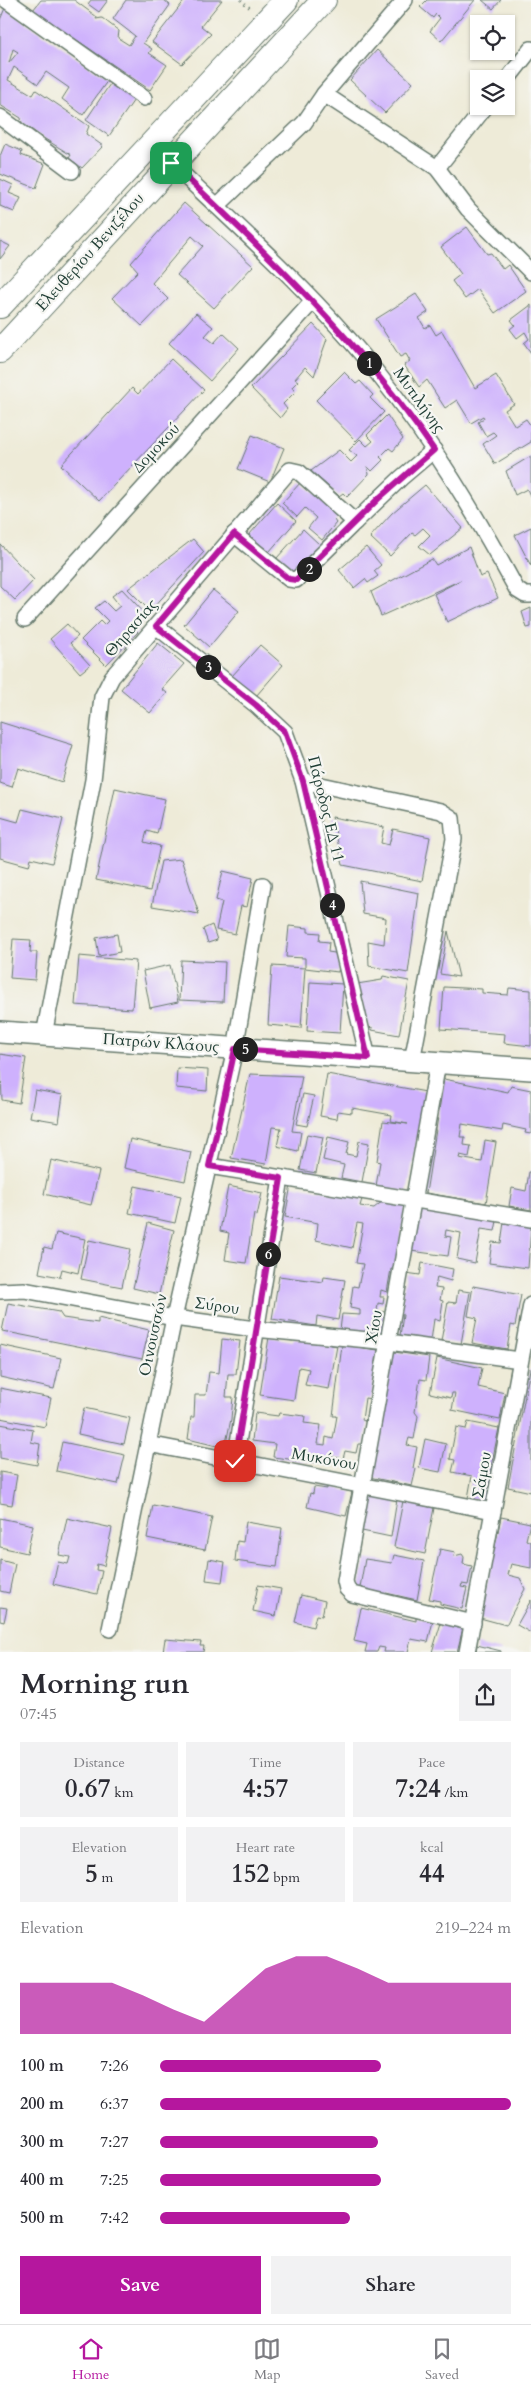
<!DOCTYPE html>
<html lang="en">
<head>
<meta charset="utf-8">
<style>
	body { margin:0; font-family:Cardo,serif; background:#f2f2f3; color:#2b2b33; height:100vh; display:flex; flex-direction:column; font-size:19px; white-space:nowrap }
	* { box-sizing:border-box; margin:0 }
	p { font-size:16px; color:#7c7c81 }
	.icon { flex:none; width:28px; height:28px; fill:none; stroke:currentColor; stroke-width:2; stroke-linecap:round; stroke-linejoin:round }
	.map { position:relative; height:1652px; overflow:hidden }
	.side { display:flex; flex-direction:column; background:#fff; flex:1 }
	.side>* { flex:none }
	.fabs { position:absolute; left:470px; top:15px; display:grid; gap:10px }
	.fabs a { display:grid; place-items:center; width:45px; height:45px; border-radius:0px; background:#fff; box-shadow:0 1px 4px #0004; font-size:25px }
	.pin { position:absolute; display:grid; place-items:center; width:42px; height:42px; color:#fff; margin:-21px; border-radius:10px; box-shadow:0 2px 8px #0006 }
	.km { position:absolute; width:25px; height:25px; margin:-12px; border-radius:50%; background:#222; color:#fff; font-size:14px; line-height:25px; text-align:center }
	.round { display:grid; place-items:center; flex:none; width:52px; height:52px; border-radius:0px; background:#f2f2f3 }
	.headline { display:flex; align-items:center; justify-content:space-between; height:85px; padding:0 20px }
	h1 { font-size:28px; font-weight:800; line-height:38px }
	.metrics { display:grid; grid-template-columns:repeat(3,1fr); gap:8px; height:85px; padding:5px 20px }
	.metrics div { display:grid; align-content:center; border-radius:0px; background:#f2f2f3; text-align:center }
	.metrics b { font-size:25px; font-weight:800 }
	.metrics small { font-size:14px; font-weight:400 }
	.metrics p { font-size:14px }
	.chart { height:140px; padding:10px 20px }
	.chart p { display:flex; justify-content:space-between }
	.chart svg { width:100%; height:90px; margin-top:5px; fill:#b5179e; opacity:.7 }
	.primary-button { display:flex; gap:10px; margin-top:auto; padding:10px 20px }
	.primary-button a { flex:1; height:58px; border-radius:0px; background:#b5179e; color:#fff; font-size:20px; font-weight:800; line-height:58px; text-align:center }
	.primary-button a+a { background:#f2f2f3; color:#2b2b33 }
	ul { padding:0 20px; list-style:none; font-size:16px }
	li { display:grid; grid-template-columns:80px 60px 1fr; align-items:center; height:38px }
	li i { height:12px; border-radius:6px; background:#b5179e }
	.dock { display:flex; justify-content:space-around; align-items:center; height:70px; border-top:1px solid #e1e1e2; background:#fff; font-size:14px; color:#7c7c81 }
	.dock a { display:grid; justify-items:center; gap:2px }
	.dock .selected { color:#b5179e }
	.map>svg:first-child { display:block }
	.building { fill:#ceb1fd; fill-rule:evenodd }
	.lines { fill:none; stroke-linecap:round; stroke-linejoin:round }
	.street-casing { stroke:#677a6d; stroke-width:18 }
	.secondary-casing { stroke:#677a6d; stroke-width:24 }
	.primary-casing { stroke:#677a6d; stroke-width:26 }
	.path { stroke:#677a6d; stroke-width:3; stroke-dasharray:1 4; stroke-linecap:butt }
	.street { stroke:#fff; stroke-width:15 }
	.secondary { stroke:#fff; stroke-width:21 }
	.primary { stroke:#fff; stroke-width:24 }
	.route-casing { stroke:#fff; stroke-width:10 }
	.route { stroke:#b5179e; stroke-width:6 }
	.labels { text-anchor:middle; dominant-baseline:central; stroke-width:4.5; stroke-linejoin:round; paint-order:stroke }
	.street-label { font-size:16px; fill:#1f3d34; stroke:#f6f6f2 }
</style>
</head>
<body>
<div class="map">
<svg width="531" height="1652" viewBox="0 0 531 1652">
	<rect width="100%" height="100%" fill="#f6f6f2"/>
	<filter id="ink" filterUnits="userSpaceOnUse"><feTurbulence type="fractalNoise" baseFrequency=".02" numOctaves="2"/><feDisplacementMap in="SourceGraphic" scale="10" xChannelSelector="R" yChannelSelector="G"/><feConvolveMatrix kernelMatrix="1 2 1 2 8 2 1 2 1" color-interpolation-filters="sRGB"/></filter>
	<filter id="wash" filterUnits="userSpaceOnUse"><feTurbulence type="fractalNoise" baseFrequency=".0096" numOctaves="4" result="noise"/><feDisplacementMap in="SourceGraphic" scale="20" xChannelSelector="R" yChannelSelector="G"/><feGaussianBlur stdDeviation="1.12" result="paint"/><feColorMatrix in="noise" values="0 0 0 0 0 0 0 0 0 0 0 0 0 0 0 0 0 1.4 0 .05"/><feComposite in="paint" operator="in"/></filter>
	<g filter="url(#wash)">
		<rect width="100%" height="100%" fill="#eeebd8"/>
		<g id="blocks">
			<g class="building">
				<path d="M41,0H74L97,17L96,19L102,18L119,31L118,38L129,45L135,36L113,19L126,0H164L170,5L143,43L152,49L149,53L167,65L150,90L33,10Z"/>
				<path d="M91,0H108L99,12L88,4Z"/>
				<path d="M185,0H222L201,26L211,34L182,64L152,42Z"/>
				<path d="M427,0H475L441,41L430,31L440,18L436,14L433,18L420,7Z"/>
				<path d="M482,0H501L493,9Z"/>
				<path d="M5,8L108,80L83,115L62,99L69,88L46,72L38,84L14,67L8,80L33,95L36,90L89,126L86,134L103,146L82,168L69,158L71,155L45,139L22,123L21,118L0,105V20ZM13,49L18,52L9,63Z"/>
				<path d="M377,50L413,83L385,113L350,80Z"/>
				<path d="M112,81L136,97L109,136L86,120Z"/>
				<path d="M5,144L22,151L21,155L45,164L36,188L0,174V156Z"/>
				<path d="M0,179L13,185L9,193L21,198L14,212L0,206Z"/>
				<path d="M184,203L253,266L214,308L177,275L203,246L192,236L152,283L168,299L142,326L112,298L138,271L131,263Z"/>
				<path d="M467,227L487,254L491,253L503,269L508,265L526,291L495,313L478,289L465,299L452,281L461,274L441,247Z"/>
				<path d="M0,241L10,246L0,259Z"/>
				<path d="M416,294L428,312L419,318L425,328L430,325L436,335L442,331L475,388L496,375L514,404L505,410L515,426L526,419L531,426V442L495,464L483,444L496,435L493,432L486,436L478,422L484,418L483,416L471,423L457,400L445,408L427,380L419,387L404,365L410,361L406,354L400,357L376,319Z"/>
				<path d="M531,305V353L524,343L529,339L525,332L517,338L510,329L515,325L511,320Z"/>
				<path d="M196,313L213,327L205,336L214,343L223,333L239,348L210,381L169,343Z"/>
				<path d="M313,324L327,339L314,376L305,367L295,379L298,381L292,387L295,392L283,404L287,409L280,418L251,388Z"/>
				<path d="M171,359L204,390L99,501L61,465L132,388L138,394Z"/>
				<path d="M344,372L356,384L360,381L373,395L370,398L384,412L356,441L316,400Z"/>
				<path d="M387,415L403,439L393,451L389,448L380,457L383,460L372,471L367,466L369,474L347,497L343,493L339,496L311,471L339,450L351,462L357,456L349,450L360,439L367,446L373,441L367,435Z"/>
				<path d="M252,435L284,448L270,482L238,469Z"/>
				<path d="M531,456V498L527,489L515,495L506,471Z"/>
				<path d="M301,482L340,514L334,520L336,523L322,540L308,528L316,518L305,508L297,517L282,503Z"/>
				<path d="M425,485L463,528L430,555L419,546L430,535L423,528L415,535L412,533L390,556L370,537L392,513Z"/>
				<path d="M277,503L296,521L269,552L249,535Z"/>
				<path d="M531,527V566L515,535Z"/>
				<path d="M303,529L320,545L294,574L276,559Z"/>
				<path d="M193,539L204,552L150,611L128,589Z"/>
				<path d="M0,544L34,580L15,600L0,586Z"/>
				<path d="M366,547L381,565L374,571L378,576L368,583L365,579L354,588L339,570Z"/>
				<path d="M469,547L480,577L487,574L498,598L447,622L434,594L461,580L381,616L371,592L432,559L436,565Z"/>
				<path d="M122,589L148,617L135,629L138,632L106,665L81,640L100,621L104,625L108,621L95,608L104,601L114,611L120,606L112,596Z"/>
				<path d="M213,590L239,611L209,647L184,625Z"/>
				<path d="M531,608V627L527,628L522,612Z"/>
				<path d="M67,624L78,636L70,643L90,665L80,673L50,639Z"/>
				<path d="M158,643L184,664L162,689L167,693L150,713L121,689Z"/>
				<path d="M260,645L283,665L256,696L232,676Z"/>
				<path d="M0,722L73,745L62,782L18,768L12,787L0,783Z"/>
				<path d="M115,788L165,799L157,834L147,831L144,842L160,846L150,891L96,880Z"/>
				<path d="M22,809L63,819L52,863L31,858L29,866L0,858V817L18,822Z"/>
				<path d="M332,817L384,827L381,843L389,845L393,829L430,837L422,881L343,865Z"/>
				<path d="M181,859L199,914L152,906L161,861Z"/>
				<path d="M223,871L253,878L247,907L241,906L235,934L216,930L222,902L216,900Z"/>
				<path d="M360,881L419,893L408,973L369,966L368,941L384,944L386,918L363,914Z"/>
				<path d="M212,925L217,940L208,943L203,929Z"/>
				<path d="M289,926L308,928V932L320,933L319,941L329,942L328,952L341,954L338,972L305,968V958L286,957Z"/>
				<path d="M448,931L459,977L440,974Z"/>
				<path d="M117,934L120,952L99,956L96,938Z"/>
				<path d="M13,939L31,940L30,952H37L35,980L10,978Z"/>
				<path d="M79,956L136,961L132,1009L75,1005Z"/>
				<path d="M181,960L225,962L223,1002L179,1000Z"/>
				<path d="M170,965L178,1002L150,1008L143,971Z"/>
				<path d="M272,966L305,968L301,1028L268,1025Z"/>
				<path d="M383,976L409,981L399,1035L372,1030L373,1028L368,1027L357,984L382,980Z"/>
				<path d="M310,982L343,984L340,1033L307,1031Z"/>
				<path d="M444,987L482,989V993L508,995L509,988L531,990V1046L504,1043L505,1034L441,1029Z"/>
				<path d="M0,1054L26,1058L19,1103L2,1100Z"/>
				<path d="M177,1068L208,1070L207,1091L176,1088Z"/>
				<path d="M250,1074L302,1076L292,1131L301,1132L298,1151L277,1146L281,1128L272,1127L266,1164L231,1158Z"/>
				<path d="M327,1074L426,1092L407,1192L376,1186L380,1162L377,1161L383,1121L408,1124L391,1121L392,1115L352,1108V1113L338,1111L337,1119L320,1116Z"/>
				<path d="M444,1079L508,1092L511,1086L531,1090V1134L525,1133L526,1130L503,1125L502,1131L462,1124L460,1137H465L464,1145L471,1146L469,1157L460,1155L459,1158L482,1162L485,1140L496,1142L486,1203L426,1193Z"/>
				<path d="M35,1090L63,1095L59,1122L30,1117Z"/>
				<path d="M303,1094L314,1096L307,1126L296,1124Z"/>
				<path d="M307,1134L323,1137L316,1173L300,1170Z"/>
				<path d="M328,1137L349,1142L346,1154L356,1156L359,1141L369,1143L362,1182L341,1178L344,1165L323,1160Z"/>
				<path d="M130,1139L191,1152L185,1181L124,1168Z"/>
				<path d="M51,1160L99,1171L91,1205L44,1194Z"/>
				<path d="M529,1172H531V1210L509,1206L512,1188L526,1191Z"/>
				<path d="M291,1185L362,1199L360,1206L374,1208L383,1201L406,1205L395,1270L391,1269L387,1292L381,1290L380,1297H384L383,1304L378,1303L377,1311L385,1312L383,1335L340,1330L342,1314L360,1315V1310L350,1308L353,1286L358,1287L363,1264L356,1263L363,1224L357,1223L352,1248L316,1240L318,1223L285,1217Z"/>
				<path d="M135,1186L181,1196L175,1223L129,1213Z"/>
				<path d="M228,1186L262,1193L257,1216L254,1214L246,1263L225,1260L229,1233L220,1231Z"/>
				<path d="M418,1206L484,1217L483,1219L497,1221L495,1231L481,1229L475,1263L457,1259L461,1233L446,1230L445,1236L451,1237L448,1256L411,1251Z"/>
				<path d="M504,1222L531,1227L528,1268L489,1263L492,1242L501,1243Z"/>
				<path d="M148,1223L174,1230L159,1294L133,1288Z"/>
				<path d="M56,1233L85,1239L78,1273L62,1269L60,1277L39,1273L44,1247L52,1249Z"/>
				<path d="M89,1240L130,1249L122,1287L81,1279Z"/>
				<path d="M422,1263L453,1269L451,1281L437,1277L435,1288L442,1289L440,1300L443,1301L440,1321L434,1319L431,1341L400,1336L403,1315L400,1314L406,1273L420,1275Z"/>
				<path d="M279,1276L323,1282L324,1277L345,1280L338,1320L317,1316L316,1326L272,1319Z"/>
				<path d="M473,1286L521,1295L515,1326L511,1325L507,1349L472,1343L477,1318L468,1316Z"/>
				<path d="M458,1290L470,1292L461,1344L441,1341L448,1302L456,1303Z"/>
				<path d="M8,1303L59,1312L63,1318L98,1323V1318L149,1330L142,1359L2,1331Z"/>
				<path d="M269,1337L293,1341L294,1338L337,1346L329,1389L305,1385L309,1369L299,1367L294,1400L260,1395Z"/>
				<path d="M222,1339L240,1341L236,1374H228L226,1397H233L231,1419L225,1448L188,1439L191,1417H194L195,1395H206L209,1372L219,1373Z"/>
				<path d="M0,1345L61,1358L54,1389L0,1377Z"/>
				<path d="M342,1345L378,1350L371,1399L365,1398L362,1420L367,1422L364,1444H358L356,1453L345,1451L343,1459L328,1456L327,1464L273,1457L275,1444L252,1441L255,1413L278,1416L279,1413L305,1416L304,1423L321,1425L318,1444L325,1445L326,1437L333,1439L337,1416H333Z"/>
				<path d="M394,1352L429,1357L426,1380L420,1379L415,1412L418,1416L414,1439L409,1438L407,1445L417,1447L413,1468L416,1469L412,1486L369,1477Z"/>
				<path d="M437,1358L482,1368L478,1387L505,1393L500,1420L452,1410L455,1393H452L451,1398L430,1393Z"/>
				<path d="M530,1369H531V1492L508,1487Z"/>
				<path d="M0,1388L51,1398L45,1427L0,1418Z"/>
				<path d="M84,1408L130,1418L124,1444L78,1434Z"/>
				<path d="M468,1422L499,1428L484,1501L468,1498L472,1476L452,1472L455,1460L450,1459L456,1427L466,1429Z"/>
				<path d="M0,1424L33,1430L31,1442L40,1444L37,1465L0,1458Z"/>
				<path d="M425,1439L446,1444L440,1472L419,1468Z"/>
				<path d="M62,1442L125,1455L118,1484L56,1471Z"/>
				<path d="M0,1472L17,1475L12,1505L0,1503Z"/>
				<path d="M327,1486L352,1492L346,1516L307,1507L310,1493L313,1494L314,1487L327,1489Z"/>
				<path d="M368,1494L397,1499L391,1537L362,1531Z"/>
				<path d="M403,1501L434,1508L425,1554L394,1547Z"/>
				<path d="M153,1505L212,1517L205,1550L147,1538Z"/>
				<path d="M501,1517L530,1523L526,1540L531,1542V1568L511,1564L508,1575L520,1578L525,1589L506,1625L480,1618Z"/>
				<path d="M0,1518L33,1525L27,1553L0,1547Z"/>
				<path d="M67,1518L112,1528L104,1566L97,1564L96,1570L102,1571L97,1594L53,1584L58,1562L68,1564L70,1557L59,1555Z"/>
				<path d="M246,1522L282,1528L277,1567L235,1561L237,1541L243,1542Z"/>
				<path d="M440,1549L455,1552L454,1556L462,1554L464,1557L463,1564L472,1566L468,1585L462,1584L461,1587L467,1588L462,1609L440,1604V1601L429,1599Z"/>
				<path d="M394,1555L424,1561L417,1600L386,1593V1598L359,1593L365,1559L392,1563Z"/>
				<path d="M209,1559L225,1562L222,1582L206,1580Z"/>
				<path d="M0,1560L15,1564L9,1593L0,1591Z"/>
				<path d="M258,1585L281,1589L276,1616L253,1611Z"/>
				<path d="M301,1595L325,1601L322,1616L316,1615L313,1627L295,1622Z"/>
				<path d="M531,1600V1633L517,1625Z"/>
				<path d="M0,1607L7,1608L4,1622L0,1621Z"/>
				<path d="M361,1608L416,1621V1617L433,1621L428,1642L411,1639L408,1652H384L385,1648L379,1647L377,1652H365L367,1644L354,1641Z"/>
				<path d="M441,1623L463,1628L457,1652H432Z"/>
				<path d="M165,1639L201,1642L200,1646H204L203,1652H163Z"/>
				<path d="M477,1645L501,1651V1652H476Z"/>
			</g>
		</g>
	</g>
	<g filter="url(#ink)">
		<use href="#blocks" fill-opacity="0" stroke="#677a6d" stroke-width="1"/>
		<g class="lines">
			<g class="street-casing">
				<g id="street">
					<path d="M6,0L144,98"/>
					<path d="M506,81L531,49"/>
					<path d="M324,94L437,168L468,209L531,272"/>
					<path d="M0,117L72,171"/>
					<path d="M171,163C242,230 317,297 378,374C432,441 476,515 517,590L525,595H531"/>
					<path d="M437,168L486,106"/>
					<path d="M217,206L304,123L324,94L405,0"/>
					<path d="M234,534L289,579L296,580L355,522"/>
					<path d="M25,619L313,301"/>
					<path d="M156,626L256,705L285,732L303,781L368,1058"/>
					<path d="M303,781L441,811L452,818L454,839L412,1061"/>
					<path d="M44,1035L93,780L102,697L112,677L290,470L299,472L355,522L401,478L434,450"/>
					<path d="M438,1063L345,1581L347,1589L352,1594L473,1623"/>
					<path d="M209,1166L531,1219"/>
					<path d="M0,1291L24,1290L174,1318L255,1329L389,1342L520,1360"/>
					<path d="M148,1444L493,1511"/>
					<path d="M235,1461L281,1178"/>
					<path d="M110,1629L174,1318L235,1049L263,885"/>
					<path d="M467,1652L531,1305"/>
				</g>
			</g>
			<g class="secondary-casing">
				<path id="secondary" d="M0,1032L531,1069"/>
			</g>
			<g class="primary-casing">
				<g id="primary">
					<path d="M0,306L286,0"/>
					<path d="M0,351L324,0"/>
				</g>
			</g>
			<path class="path" d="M241,0L250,8"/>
			<use href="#street" class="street"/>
			<use href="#secondary" class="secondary"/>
			<use href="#primary" class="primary"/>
		</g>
	</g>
	<g class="lines" filter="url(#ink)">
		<g class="route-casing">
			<path id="route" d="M171,163C266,252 360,342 434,450L378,499L296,580L289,579L234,534L156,626L256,705L285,732L303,781L368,1058L235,1049L209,1166L281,1178L235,1461"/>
		</g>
		<use href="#route" class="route"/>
	</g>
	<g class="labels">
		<g class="street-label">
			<text transform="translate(90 252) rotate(-48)">Ελευθερίου Βενιζέλου</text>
			<text transform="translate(419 400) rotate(54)">Μυτιλήνης</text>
			<text transform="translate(156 448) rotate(-47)">Δομοκού</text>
			<text transform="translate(131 628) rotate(-49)">Θηρασίας</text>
			<text transform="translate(326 809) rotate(76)">Πάροδος ΕΔ 11</text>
			<text transform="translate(161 1043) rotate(4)">Πατρών Κλάους</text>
			<text transform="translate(217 1306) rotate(8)">Σύρου</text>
			<text transform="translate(374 1327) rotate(-80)">Χίου</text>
			<text transform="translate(153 1335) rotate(-78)">Οινουσσών</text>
			<text transform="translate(324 1459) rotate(10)">Μυκόνου</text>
			<text transform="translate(482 1475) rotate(-80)">Σάμου</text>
		</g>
	</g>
</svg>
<div class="fabs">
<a><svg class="icon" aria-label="locate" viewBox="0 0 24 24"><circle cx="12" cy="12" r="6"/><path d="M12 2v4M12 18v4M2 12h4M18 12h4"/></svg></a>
<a><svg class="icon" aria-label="layers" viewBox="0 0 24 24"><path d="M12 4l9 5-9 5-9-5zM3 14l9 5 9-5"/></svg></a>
</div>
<div class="pin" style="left:171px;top:163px;background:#1e9e55"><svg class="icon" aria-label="arrive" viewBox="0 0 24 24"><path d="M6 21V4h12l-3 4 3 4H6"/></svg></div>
<div class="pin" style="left:235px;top:1461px;background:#d93025"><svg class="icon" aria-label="check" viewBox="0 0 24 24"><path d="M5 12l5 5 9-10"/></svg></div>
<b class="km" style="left:369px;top:363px">1</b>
<b class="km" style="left:309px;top:569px">2</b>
<b class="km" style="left:208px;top:667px">3</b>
<b class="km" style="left:332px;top:905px">4</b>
<b class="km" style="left:245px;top:1049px">5</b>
<b class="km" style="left:268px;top:1254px">6</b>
</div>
<section class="side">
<div class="headline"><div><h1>Morning run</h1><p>07:45</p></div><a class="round"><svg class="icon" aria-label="share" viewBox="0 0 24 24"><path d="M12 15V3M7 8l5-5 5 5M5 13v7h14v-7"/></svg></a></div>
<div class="metrics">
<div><p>Distance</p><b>0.67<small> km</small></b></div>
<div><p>Time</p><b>4:57</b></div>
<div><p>Pace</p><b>7:24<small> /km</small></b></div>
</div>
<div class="metrics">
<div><p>Elevation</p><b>5<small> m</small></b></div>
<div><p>Heart rate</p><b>152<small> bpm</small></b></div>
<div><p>kcal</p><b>44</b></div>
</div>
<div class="chart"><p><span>Elevation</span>219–224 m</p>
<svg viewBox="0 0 160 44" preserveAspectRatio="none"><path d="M0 44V19L10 19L20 19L30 19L40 25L50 32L60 38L70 25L80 12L90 6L100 6L110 12L120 19L130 19L140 19L150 19L160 19V44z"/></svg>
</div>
<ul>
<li><b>100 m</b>7:26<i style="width:63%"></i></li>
<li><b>200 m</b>6:37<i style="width:100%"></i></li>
<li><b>300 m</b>7:27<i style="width:62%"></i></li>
<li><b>400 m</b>7:25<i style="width:63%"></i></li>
<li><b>500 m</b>7:42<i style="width:54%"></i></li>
</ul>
<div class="primary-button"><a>Save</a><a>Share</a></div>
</section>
<nav class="dock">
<a class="selected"><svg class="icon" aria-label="home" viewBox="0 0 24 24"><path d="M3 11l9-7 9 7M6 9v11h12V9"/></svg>Home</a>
<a><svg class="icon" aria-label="map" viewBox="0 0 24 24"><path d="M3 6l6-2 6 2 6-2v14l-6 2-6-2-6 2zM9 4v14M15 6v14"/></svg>Map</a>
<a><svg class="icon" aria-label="saved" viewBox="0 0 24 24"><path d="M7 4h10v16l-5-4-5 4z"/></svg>Saved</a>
</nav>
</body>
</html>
